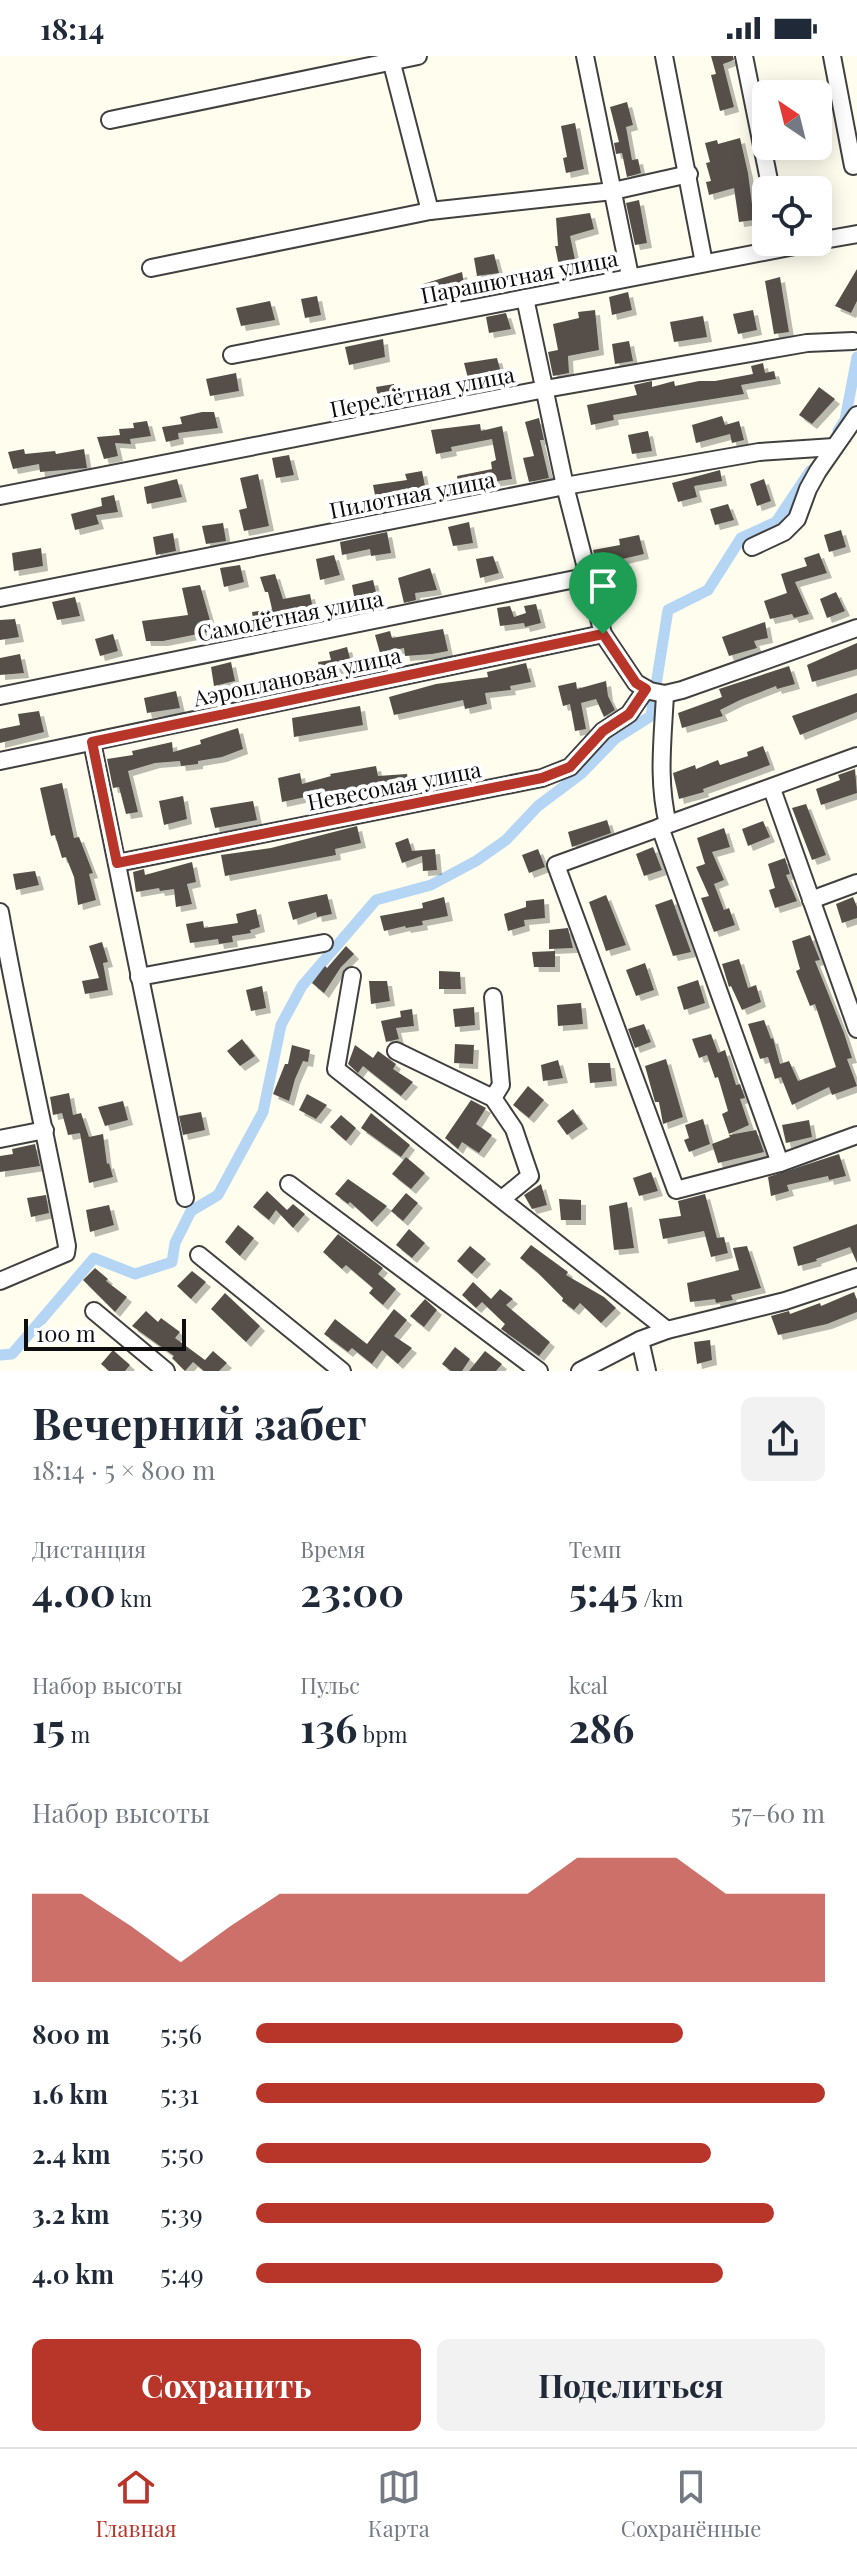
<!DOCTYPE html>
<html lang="ru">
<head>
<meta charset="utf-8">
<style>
	body { margin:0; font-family:"Playfair Display",serif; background:#f2f2f3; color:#1f2937; height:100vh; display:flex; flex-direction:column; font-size:30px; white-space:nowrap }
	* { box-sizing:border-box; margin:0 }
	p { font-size:26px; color:#747a83 }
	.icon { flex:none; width:44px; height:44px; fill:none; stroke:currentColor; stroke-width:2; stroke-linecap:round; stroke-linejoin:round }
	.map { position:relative; height:1315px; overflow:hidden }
	.drawer { display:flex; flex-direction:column; background:#fff; flex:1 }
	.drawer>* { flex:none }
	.needle { width:52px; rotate:325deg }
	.fabs { position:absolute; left:752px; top:24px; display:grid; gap:16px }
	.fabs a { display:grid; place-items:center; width:80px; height:80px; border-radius:12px; background:#fff; box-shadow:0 4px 20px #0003; font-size:40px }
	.scale { position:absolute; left:24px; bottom:20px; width:162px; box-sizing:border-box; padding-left:8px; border:4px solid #0d0d0d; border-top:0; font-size:22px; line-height:28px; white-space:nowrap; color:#0d0d0d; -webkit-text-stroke:6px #fff; paint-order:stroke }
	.pin { position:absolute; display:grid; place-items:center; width:68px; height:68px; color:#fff; margin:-82px -34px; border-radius:50% 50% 50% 0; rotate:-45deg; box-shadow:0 0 8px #0007 }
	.pin .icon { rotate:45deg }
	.round { display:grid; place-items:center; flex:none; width:84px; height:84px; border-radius:12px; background:#f2f2f3 }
	.head { display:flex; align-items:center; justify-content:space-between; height:136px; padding:0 32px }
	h1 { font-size:44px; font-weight:700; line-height:60px }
	.figures { display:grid; grid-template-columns:repeat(3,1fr); gap:12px; height:136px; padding:8px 32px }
	.figures div { display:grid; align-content:center }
	.figures b { font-size:40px; font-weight:700 }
	.figures small { font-size:22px; font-weight:400 }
	.figures p { font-size:22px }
	.chart { height:224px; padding:16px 32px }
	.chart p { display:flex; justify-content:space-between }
	.chart svg { width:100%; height:144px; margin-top:8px; fill:#b8352a; opacity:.7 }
	.button { display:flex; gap:16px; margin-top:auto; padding:16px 32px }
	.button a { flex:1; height:92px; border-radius:12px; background:#b8352a; color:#fff; font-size:32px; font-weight:700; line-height:92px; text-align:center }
	.button a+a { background:#f2f2f3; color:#1f2937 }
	ul { padding:0 32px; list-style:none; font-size:26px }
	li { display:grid; grid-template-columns:128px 96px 1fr; align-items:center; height:60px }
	li i { height:20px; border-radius:10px; background:#b8352a }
	.status { display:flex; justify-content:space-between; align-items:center; height:56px; padding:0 40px; background:#fff; direction:ltr }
	.status svg { height:22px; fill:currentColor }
	.tab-bar { display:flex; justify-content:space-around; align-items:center; height:112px; border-top:2px solid #e0e1e3; background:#fff; font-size:22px; color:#747a83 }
	.tab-bar a { display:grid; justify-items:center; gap:4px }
	.tab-bar .selected { color:#b8352a }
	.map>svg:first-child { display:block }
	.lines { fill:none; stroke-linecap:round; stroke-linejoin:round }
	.canal { stroke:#b5d5f4; stroke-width:11 }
	.building { fill:#56504a; filter:url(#shadow) }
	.minor-casing { stroke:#404040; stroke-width:20 }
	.minor { stroke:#fff; stroke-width:16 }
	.route-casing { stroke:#fff; stroke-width:16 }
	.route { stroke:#b8352a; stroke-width:10 }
	.labels { text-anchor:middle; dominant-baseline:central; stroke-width:8; stroke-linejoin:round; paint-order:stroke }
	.street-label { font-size:22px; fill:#0d0d0d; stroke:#fff }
</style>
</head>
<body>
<div class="status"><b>18:14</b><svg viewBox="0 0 49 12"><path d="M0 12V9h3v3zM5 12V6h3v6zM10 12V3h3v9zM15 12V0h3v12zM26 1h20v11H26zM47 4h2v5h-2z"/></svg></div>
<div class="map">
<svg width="857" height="1315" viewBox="0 0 857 1315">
	<defs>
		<filter id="shadow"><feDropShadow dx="5" dy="5" stdDeviation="0" flood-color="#0004"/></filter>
	</defs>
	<rect width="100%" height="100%" fill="#fefdee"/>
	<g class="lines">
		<g class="canal">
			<path d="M838,375L845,364L857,301"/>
			<path d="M0,1299L12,1298L94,1202L135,1218L172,1206L175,1187L191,1155L218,1139L263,1056L281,969L302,930L376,844L431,829L476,805L506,784L538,750L582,717L616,682L651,660L668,554L708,534L741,482L776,466L810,415"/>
		</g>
	</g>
	<g class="building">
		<path d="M711,0H733L734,4L723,8L734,51L720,55L711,19L716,18Z"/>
		<path d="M627,46L633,69L626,71L632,104L638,103L641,117L627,121L622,97L616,98L614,87L619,86L610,51Z"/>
		<path d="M575,67L584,113L566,117L563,102L567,101L561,70Z"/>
		<path d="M740,82L748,117L754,164L739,166L734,132L709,139L706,126L711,125L706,107L710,106L705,87L717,84L718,88Z"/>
		<path d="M639,144L647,187L635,189L626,147Z"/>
		<path d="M590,157L594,173L570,180L577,213L560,215L555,190H558L556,162Z"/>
		<path d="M494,198L499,217L477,220L474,202Z"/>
		<path d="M857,213V245L851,257L835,250Z"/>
		<path d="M462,216L465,233L441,236V239L426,242L423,228Z"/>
		<path d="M780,221L789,276L774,278L765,225Z"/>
		<path d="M628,236L632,254L612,259L609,241Z"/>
		<path d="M317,240L321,259L305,262L301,243Z"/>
		<path d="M270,245L275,264L241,270L236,252Z"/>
		<path d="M595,254L599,294L568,300L569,317L553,320L548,296L558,294L553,268L579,262L578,256Z"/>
		<path d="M753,254L757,274L738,278L733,258Z"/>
		<path d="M506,257L511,273L489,277L486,261Z"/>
		<path d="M703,260L707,281L674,286L670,266Z"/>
		<path d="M383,283L385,301L349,309L345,291Z"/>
		<path d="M629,285L633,305L615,308L612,288Z"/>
		<path d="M497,302L502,320L469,326L464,307Z"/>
		<path d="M763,307L765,317L774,315L776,323L741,329L744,338L613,359L614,364L591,369L587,349L637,339L634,329L652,325V331L674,325L675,330L699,325H715L753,318L751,310Z"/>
		<path d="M236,317L239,335L210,340L206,323Z"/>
		<path d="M394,328L398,347L380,351L376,331Z"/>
		<path d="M819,331L835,343L812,368L799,359Z"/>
		<path d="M202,356H214L218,372L178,377L179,383L166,386L162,371L182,368L180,361Z"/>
		<path d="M722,360L725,369L739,365L744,384L732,387L730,378L696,387L692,369Z"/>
		<path d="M539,362L544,384H540L549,422L529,426L523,402L534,400L525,366Z"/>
		<path d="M147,365L151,380L130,383L131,388L115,387L118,400L104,403L97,381L120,379L119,373L134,372L133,367Z"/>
		<path d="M480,368L481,375L502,370L512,423L478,428L479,436L460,440L457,420L492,413L491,406L496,404L492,383L451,391L452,395L436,398L431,374Z"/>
		<path d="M648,375L652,395L632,398L628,379Z"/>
		<path d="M24,393L25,398L55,395L56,398L84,393L87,412L40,416L39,408L13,413L8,396Z"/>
		<path d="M289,399L294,419L276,422L272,402Z"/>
		<path d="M720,414L722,425L694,430L697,441L678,446L672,427Z"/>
		<path d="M422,415L427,440L377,449L373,429L407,424L405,418Z"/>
		<path d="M258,418L269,470L244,475L239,454L247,452L240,422Z"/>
		<path d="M177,423L182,441L147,448L144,431Z"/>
		<path d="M764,423L771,445L757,450L750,428Z"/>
		<path d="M114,439L118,456L96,459L99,468L75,474L71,458L102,450L101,442Z"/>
		<path d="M728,448L734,464L715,469L710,453Z"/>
		<path d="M469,466L473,487L453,490L448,471Z"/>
		<path d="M223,467L226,485L206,488L202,470Z"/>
		<path d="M841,474L846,491L829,496L824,479Z"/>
		<path d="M387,476L391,497L371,500L370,493L342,499L340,486Z"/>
		<path d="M173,477L176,495L156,499L153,481Z"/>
		<path d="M639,479L644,498L597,509L593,494L620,489L619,483Z"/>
		<path d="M41,492L43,510L14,515L12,497Z"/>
		<path d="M819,497L827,517L795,526L809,558L794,562L792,558L770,563L764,545L787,537L781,518L807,510L804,502Z"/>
		<path d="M334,499L340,519L320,524L316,503Z"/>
		<path d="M493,500L499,517L480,522L476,503Z"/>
		<path d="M240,509L244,526L224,531L220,512Z"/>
		<path d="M430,512L437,534L415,537L416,544L404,547L398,522Z"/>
		<path d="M275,518L283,543L310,538L314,558L297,559L296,555L267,562L268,574L255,576L252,556L272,553L268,536H265L260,521Z"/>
		<path d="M373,524L380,552L357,556L352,529Z"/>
		<path d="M200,529L213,575L163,585H146L142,565L188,559L182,532Z"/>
		<path d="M836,536L845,555L827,562L820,543Z"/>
		<path d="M75,541L80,560L57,564L52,546Z"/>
		<path d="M536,548L541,567L525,571L524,567L500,570L497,552L510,550L514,561L526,557L524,550Z"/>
		<path d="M15,563L19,581L0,584V564Z"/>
		<path d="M765,566L768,582L754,585L757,592L729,600L722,581Z"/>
		<path d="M443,573L448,595L432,598L405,600L404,592L380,597L375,579L390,575L392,582Z"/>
		<path d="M113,578L118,595L100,600L95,583Z"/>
		<path d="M857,587V613L812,626L807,609Z"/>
		<path d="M347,591L352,610L333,614L334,621L314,624L315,627L302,630L299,616L319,612L318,606L331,604L329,596Z"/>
		<path d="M20,598L24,617L0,619V602Z"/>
		<path d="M231,606L235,625L214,630L211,611Z"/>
		<path d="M526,607L531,626L510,630L511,634L485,637L487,648L465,653L463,644L394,659L389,641L436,628L488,621L487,616Z"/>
		<path d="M789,610L795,628L777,633L776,630L740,644L720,654L723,660L682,672L678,657L722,641L719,633Z"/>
		<path d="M606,625L608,640L615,654L604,661L596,643L581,647L586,673L575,675L570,648L563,650L558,630L576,626L577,633Z"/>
		<path d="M176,635L180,652L147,657L144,642Z"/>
		<path d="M857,637V656L800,679L792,660Z"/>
		<path d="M360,650L363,669L294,681L292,662Z"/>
		<path d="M39,655L44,676L0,687V673L20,669L18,658Z"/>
		<path d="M238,672L243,693L222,701L198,705V708L181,710L180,705L155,707L128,715L138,756L126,758L119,731L113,732L107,703L133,699L132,695L172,686L173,696L201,688L200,684Z"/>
		<path d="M763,690L770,709L703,733L704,736L679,743L673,717L695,709L696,713L718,704L720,709L748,700L747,696Z"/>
		<path d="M376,710L378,720L407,718L410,735L392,737L391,732L311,746L310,740L282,746L278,722L300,717L302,728L331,720L330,718Z"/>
		<path d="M855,713L857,737L821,749L816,733L840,724L838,719Z"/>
		<path d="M62,727L74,782L79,781L93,817L89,818L96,844L78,849L74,821L66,801L62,802L55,779L51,780L40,732Z"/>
		<path d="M183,740L187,763L164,769L159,745Z"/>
		<path d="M253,745L257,764L215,772L210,752Z"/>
		<path d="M806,748L826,799L812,804L792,752Z"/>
		<path d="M607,764L611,777L572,791L568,776Z"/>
		<path d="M763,765L770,781L748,790L742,773Z"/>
		<path d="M357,770L361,787L335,793L336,799L225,820L221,799L271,792Z"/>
		<path d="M724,772L730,791L712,796L724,824L714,828L724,854L729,852L735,869L714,876L701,842L709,840L696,811L705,808L697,782Z"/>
		<path d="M408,782L412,795L435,793L437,814L423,815L422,800L402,807L395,787Z"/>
		<path d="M653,791L662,814L644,820L636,798Z"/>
		<path d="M538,793L545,811L529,817L522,799Z"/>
		<path d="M785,802L790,818L786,819L797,845L775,852L769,834L775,832L768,808Z"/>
		<path d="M192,806L196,826L187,828L192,848L176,851L174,833L160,835L159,832L136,836L133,816L144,813L145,819Z"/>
		<path d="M35,815L39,829L16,834L13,818Z"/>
		<path d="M327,838L332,858L317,861L316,856L293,864L288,846Z"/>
		<path d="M606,839L626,889L606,895L589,846Z"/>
		<path d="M444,841L448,860L422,865L423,869L406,872L405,870L384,875L380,860L423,852L422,847Z"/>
		<path d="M853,841L857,851V862L842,867L836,848Z"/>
		<path d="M544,843L545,862L524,864L525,870L508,875L504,858L526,851V845Z"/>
		<path d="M672,843L691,896L673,900L655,849Z"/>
		<path d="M256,853L260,871L250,874L251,877L232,880L233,886L219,888L218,883L190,887L186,868L203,865L204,872L238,867L236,858Z"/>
		<path d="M568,872L573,892L549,893V874Z"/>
		<path d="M810,879L820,904L815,905L844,977L852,1002L847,1003L857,1030L832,1039L829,1031L792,1049L781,1021L775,1023L768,1001L760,1003L748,968L764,964L771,983L773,982L780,1008L789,1005L798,1025L836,1011L815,948L810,950L796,915L800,913L792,885Z"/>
		<path d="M102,886L108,906L103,907L108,934L85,938L82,925L99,922L89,890Z"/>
		<path d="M346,890L354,898L341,911L324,937L312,927L325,910L327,912Z"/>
		<path d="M555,895V911H534L532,896Z"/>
		<path d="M739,903L748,932L756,929L761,946L742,954L731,930L729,931L722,908Z"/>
		<path d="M645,907L654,934L636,940L626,914Z"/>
		<path d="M439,915L460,916L461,933H439Z"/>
		<path d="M698,924L705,947L684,954L677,931Z"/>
		<path d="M369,925H387L390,945L371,948Z"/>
		<path d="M262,930L266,952L251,955L246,934Z"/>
		<path d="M581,947L583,968L558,970L557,949Z"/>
		<path d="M474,951L475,969L455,971L453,953Z"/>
		<path d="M412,953L414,970L396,972L399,983L386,986L381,965L401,961L400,955Z"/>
		<path d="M644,968L651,986L635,992L628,973Z"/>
		<path d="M711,978L718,997L725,994L736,1029L740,1028L745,1042L740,1043L749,1069L729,1078L722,1058L728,1055L718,1021L715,1022L707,999L699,1002L692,983Z"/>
		<path d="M242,983L255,1000L240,1010L227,995Z"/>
		<path d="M455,988L474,989L473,1008L454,1007Z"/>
		<path d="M292,989L310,994L308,1006L303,1005L295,1023L289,1045L273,1038L285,1008H288Z"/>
		<path d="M355,989L373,1002L378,995L396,1008L393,1013L413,1026L401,1040L363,1010L358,1017L348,1008Z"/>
		<path d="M666,1003L683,1061L663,1068L659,1046H655L645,1010Z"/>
		<path d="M558,1004L563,1022L543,1025L541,1009Z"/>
		<path d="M588,1007H610L612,1025L590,1027Z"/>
		<path d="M528,1030L544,1044L529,1062L513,1049Z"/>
		<path d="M69,1037L73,1059L81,1057L89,1081L103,1078L107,1108L109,1107L113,1121L89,1127L80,1077L68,1079L62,1057L53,1059L50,1041Z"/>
		<path d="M307,1038L327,1049L316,1063L299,1054Z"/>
		<path d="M471,1044L486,1052L476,1068L492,1079L479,1097L462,1086L458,1093L445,1082Z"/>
		<path d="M123,1045L128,1064L105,1070L98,1051Z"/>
		<path d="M573,1053L583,1068L567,1079L557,1065Z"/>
		<path d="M201,1056L205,1074L183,1079L179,1060Z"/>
		<path d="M371,1057L410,1089L401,1101L361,1072Z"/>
		<path d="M341,1059L356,1072L346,1085L330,1071Z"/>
		<path d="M703,1063L710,1088L689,1096L684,1084L689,1082L685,1069Z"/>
		<path d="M809,1064L812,1081L786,1087L782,1069Z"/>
		<path d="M756,1074L764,1096L718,1107L712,1088L730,1081L729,1079Z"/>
		<path d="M35,1088L40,1110L0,1116V1100L13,1098L12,1093Z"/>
		<path d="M839,1098L846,1120L829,1124L828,1120L787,1129L789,1135L771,1140L768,1121Z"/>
		<path d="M406,1101L425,1117L411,1133L392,1118Z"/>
		<path d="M651,1116L658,1135L639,1140L633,1122Z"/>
		<path d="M348,1123L387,1150L372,1166L350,1146L348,1148L335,1138Z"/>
		<path d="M541,1128L547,1149L532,1153L524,1139Z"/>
		<path d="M267,1135L287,1154L293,1148L305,1158L293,1172L276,1154L269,1164L253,1151Z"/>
		<path d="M406,1137L418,1147L403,1165L391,1155Z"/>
		<path d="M705,1138L717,1182L724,1181L728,1197L711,1201L704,1175L663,1183L659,1163L681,1160L678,1145Z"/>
		<path d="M46,1139L49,1157L31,1161L27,1142Z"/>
		<path d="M559,1143L581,1144V1164H561Z"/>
		<path d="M627,1146L634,1192L614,1194L609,1150Z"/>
		<path d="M109,1149L114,1169L90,1176L86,1154Z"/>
		<path d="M857,1168V1207L850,1191L816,1203L817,1205L798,1210L793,1191Z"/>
		<path d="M238,1169L254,1182L240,1200L225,1186Z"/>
		<path d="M409,1173L425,1187L412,1202L396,1189Z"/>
		<path d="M338,1178L383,1212L378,1218L396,1233L383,1249L369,1237L373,1232L346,1209L342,1213L323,1196Z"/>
		<path d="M531,1189L568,1216L566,1219L604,1241L616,1252L601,1267L580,1247L574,1254L562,1245L563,1242L537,1216L520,1202Z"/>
		<path d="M470,1190L486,1203L472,1218L457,1205Z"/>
		<path d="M747,1190L761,1232L731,1239L733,1244L716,1247L715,1243L690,1246L687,1227L739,1214L733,1192Z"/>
		<path d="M95,1212L108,1223L106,1225L127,1241L115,1256L83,1224Z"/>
		<path d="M192,1215L206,1226L191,1243L177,1230Z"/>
		<path d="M473,1226L491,1243L500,1233L513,1243L506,1249L550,1286L539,1300L501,1273L505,1268L482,1246L476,1252L462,1239Z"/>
		<path d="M854,1236L857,1244V1256L827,1268L778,1279L771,1260L789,1255L790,1258L820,1247L821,1250Z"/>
		<path d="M225,1237L260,1270L246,1286L211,1253Z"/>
		<path d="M425,1243L437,1254L424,1271L410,1260Z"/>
		<path d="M394,1253L407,1264L394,1280L412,1292L398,1308L382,1294L372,1308L352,1292L348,1296L324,1278L335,1263L367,1288Z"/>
		<path d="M146,1255L158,1266L161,1262L180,1276L175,1282L205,1304L213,1295L227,1307L219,1315H204L193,1306L185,1315L172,1302L174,1300L132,1270Z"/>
		<path d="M710,1284L712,1304L697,1308L694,1286Z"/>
		<path d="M455,1291L470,1303L462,1315H451L442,1308Z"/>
		<path d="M113,1294L130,1309L125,1315H109L101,1308Z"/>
		<path d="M485,1295L502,1308L496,1315H469Z"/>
	</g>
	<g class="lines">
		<g class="minor-casing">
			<g id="minor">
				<path d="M390,0L430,155"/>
				<path d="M585,0L630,220"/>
				<path d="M664,0L704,207"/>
				<path d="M744,0L771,134"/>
				<path d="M832,0L853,110L857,109"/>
				<path d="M110,64L418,0"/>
				<path d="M818,185L857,178"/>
				<path d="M151,212L430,155L613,135L689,118"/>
				<path d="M525,242L565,430L603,578L636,627L650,635L665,638L682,634L857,572"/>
				<path d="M232,299L815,186"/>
				<path d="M0,440L545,333L807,287L853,285"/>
				<path d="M752,491L784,476L797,463L808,433L818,415L857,359"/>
				<path d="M0,542L565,430L759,396L834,391"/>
				<path d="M665,638C663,681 657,725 668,768"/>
				<path d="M0,640L590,520"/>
				<path d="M92,686L185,1142"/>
				<path d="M857,700L556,809L676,1134L780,1107L857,1079"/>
				<path d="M0,705L603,578"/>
				<path d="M772,733L857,973"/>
				<path d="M660,771L780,1107"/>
				<path d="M117,807L542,722L570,711L603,675L629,658L646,633"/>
				<path d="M811,844L857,827"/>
				<path d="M0,856C20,968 46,1079 67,1190L66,1197L0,1225"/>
				<path d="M352,920L336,1013L667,1274"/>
				<path d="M139,921L324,887"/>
				<path d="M396,995L493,1042L514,1073L530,1120L502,1143"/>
				<path d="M493,1042L501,1029L493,941"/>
				<path d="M0,1083L45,1074"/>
				<path d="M289,1128L539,1315"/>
				<path d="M199,1199L342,1315"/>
				<path d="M94,1255L166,1315"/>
				<path d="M640,1284L647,1315"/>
				<path d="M580,1315L640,1284L667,1274L785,1245L857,1221"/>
			</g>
		</g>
		<use href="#minor" class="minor"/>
	</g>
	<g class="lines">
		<g class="route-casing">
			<path id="route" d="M603,578L636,627L646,633L629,658L603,675L570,711L542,722L117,807L92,686Z"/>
		</g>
		<use href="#route" class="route"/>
	</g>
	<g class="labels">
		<g class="street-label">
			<text transform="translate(519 220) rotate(-11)">Парашютная улица</text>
			<text transform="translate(422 335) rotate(-11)">Перелётная улица</text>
			<text transform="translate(412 438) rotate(-11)">Пилотная улица</text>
			<text transform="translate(290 559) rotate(-11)">Самолётная улица</text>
			<text transform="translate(297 620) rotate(-12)">Аэроплановая улица</text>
			<text transform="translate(394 729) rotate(-11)">Невесомая улица</text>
		</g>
	</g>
</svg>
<div class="fabs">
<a><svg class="needle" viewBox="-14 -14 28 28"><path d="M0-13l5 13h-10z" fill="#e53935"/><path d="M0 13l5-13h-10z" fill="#747a83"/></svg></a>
<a><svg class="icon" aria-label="locate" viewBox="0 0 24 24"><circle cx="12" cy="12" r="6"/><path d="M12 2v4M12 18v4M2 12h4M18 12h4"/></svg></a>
</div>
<div class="scale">100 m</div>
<div class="pin" style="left:603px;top:578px;background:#1e9e55"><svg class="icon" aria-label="arrive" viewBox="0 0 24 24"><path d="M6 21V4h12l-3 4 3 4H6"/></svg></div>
</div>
<section class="drawer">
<div class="head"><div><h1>Вечерний забег</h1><p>18:14 · 5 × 800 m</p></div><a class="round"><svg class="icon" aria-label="share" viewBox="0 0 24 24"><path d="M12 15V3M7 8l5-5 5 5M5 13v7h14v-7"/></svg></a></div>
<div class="figures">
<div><p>Дистанция</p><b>4.00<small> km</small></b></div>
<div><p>Время</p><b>23:00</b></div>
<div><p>Темп</p><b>5:45<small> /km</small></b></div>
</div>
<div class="figures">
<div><p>Набор высоты</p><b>15<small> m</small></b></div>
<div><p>Пульс</p><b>136<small> bpm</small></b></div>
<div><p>kcal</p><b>286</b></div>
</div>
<div class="chart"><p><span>Набор высоты</span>57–60 m</p>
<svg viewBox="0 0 160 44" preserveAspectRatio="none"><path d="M0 44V17L10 17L20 27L30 38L40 27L50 17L60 17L70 17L80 17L90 17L100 17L110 6L120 6L130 6L140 17L150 17L160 17V44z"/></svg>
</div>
<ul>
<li><b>800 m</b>5:56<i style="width:75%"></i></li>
<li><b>1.6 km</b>5:31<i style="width:100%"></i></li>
<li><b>2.4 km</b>5:50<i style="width:80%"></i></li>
<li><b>3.2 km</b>5:39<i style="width:91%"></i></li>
<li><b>4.0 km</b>5:49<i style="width:82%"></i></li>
</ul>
<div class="button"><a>Сохранить</a><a>Поделиться</a></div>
</section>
<nav class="tab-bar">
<a class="selected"><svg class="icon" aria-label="home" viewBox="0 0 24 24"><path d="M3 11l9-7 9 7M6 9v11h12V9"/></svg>Главная</a>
<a><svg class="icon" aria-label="map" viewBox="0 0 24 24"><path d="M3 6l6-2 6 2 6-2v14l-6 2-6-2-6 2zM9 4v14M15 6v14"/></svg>Карта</a>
<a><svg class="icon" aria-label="saved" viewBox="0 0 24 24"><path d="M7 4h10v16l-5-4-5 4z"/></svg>Сохранённые</a>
</nav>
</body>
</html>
